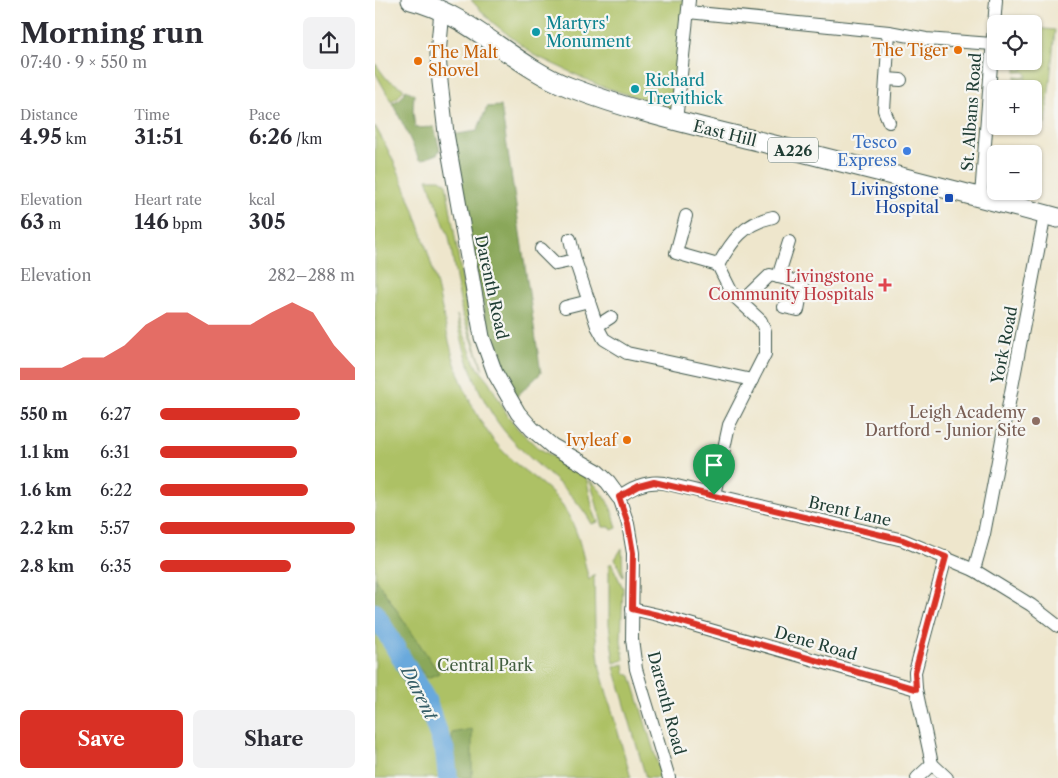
<!DOCTYPE html>
<html lang="en">
<head>
<meta charset="utf-8">
<style>
	body { margin:0; font-family:"Libre Caslon Text",serif; background:#f2f2f3; color:#2b2b33; height:100vh; display:flex; flex-direction:column; font-size:19px; white-space:nowrap }
	* { box-sizing:border-box; margin:0 }
	p { font-size:16px; color:#7c7c81 }
	.icon { flex:none; width:28px; height:28px; fill:none; stroke:currentColor; stroke-width:2; stroke-linecap:round; stroke-linejoin:round }
	.map { position:relative; flex:1; overflow:hidden }
	.drawer { display:flex; flex-direction:column; background:#fff; width:375px }
	.drawer>* { flex:none }
	.controls { position:absolute; left:612px; top:15px; display:grid; gap:10px }
	.controls a { display:grid; place-items:center; width:55px; height:55px; border-radius:8px; background:#fff; box-shadow:0 1px 4px #0004; font-size:25px }
	.pin { position:absolute; display:grid; place-items:center; width:42px; height:42px; color:#fff; margin:-51px -21px; border-radius:50% 50% 50% 0; rotate:-45deg; box-shadow:0 0 5px #0007 }
	.pin .icon { rotate:45deg }
	.round { display:grid; place-items:center; flex:none; width:52px; height:52px; border-radius:8px; background:#f2f2f3 }
	.summary { display:flex; align-items:center; justify-content:space-between; height:85px; padding:0 20px }
	h1 { font-size:28px; font-weight:700; line-height:38px }
	.stats { display:grid; grid-template-columns:repeat(3,1fr); gap:8px; height:85px; padding:5px 20px }
	.stats div { display:grid; align-content:center }
	.stats b { font-size:21px; font-weight:700 }
	.stats small { font-size:14px; font-weight:400 }
	.stats p { font-size:14px }
	.chart { height:140px; padding:10px 20px }
	.chart p { display:flex; justify-content:space-between }
	.chart svg { width:100%; height:90px; margin-top:5px; fill:#d93025; opacity:.7 }
	.cta { display:flex; gap:10px; margin-top:auto; padding:10px 20px }
	.cta a { flex:1; height:58px; border-radius:8px; background:#d93025; color:#fff; font-size:20px; font-weight:700; line-height:58px; text-align:center }
	.cta a+a { background:#f2f2f3; color:#2b2b33 }
	ul { padding:0 20px; list-style:none; font-size:16px }
	li { display:grid; grid-template-columns:80px 60px 1fr; align-items:center; height:38px }
	li i { height:12px; border-radius:6px; background:#d93025 }
	main { display:flex; flex:1; min-height:0 }
	.map>svg:first-child { display:block }
	.green { fill:#adc165; stroke:#667f4c }
	.forest { fill:#8aa75a; stroke:#547247 }
	.lines { fill:none; stroke-linecap:round; stroke-linejoin:round }
	.river { stroke:#69a9dc; stroke-width:20 }
	.minor-casing { stroke:#3e564b; stroke-width:14 }
	.tertiary-casing { stroke:#3e564b; stroke-width:17 }
	.primary-casing { stroke:#3e564b; stroke-width:21 }
	.minor { stroke:#fff; stroke-width:12 }
	.tertiary { stroke:#fff; stroke-width:15 }
	.primary { stroke:#fff; stroke-width:19 }
	.route-casing { stroke:#fff; stroke-width:10 }
	.route { stroke:#d93025; stroke-width:6 }
	.culture-dot { fill:#0f9aa8; stroke:#f6f6f2; stroke-width:2 }
	.food-dot { fill:#e8710a; stroke:#f6f6f2; stroke-width:2 }
	.shop-dot { fill:#3f7fe0; stroke:#f6f6f2; stroke-width:2 }
	.transit-dot { fill:#1a4fb4; stroke:#f6f6f2; stroke-width:2 }
	.health-dot { fill:#e0444e; stroke:#f6f6f2; stroke-width:2 }
	.education-dot { fill:#8d6e63; stroke:#f6f6f2; stroke-width:2 }
	.labels { text-anchor:middle; dominant-baseline:central; stroke-width:4.5; stroke-linejoin:round; paint-order:stroke }
	.shield { fill:#f6f6f2; stroke:#60746d; stroke-width:1 }
	.shield-label { font-size:15px; font-weight:bold; fill:#1f3d34 }
	.culture-label { font-size:16px; fill:#0d838f; stroke:#f6f6f2; text-anchor:start }
	.food-label { font-size:16px; fill:#c56008; stroke:#f6f6f2; text-anchor:end }
	.street-label { font-size:16px; fill:#1f3d34; stroke:#f6f6f2 }
	.shop-label { font-size:16px; fill:#366cbe; stroke:#f6f6f2; text-anchor:end }
	.transit-label { font-size:16px; fill:#164399; stroke:#f6f6f2; text-anchor:end }
	.health-label { font-size:16px; fill:#be3a42; stroke:#f6f6f2; text-anchor:end }
	.education-label { font-size:16px; fill:#785e54; stroke:#f6f6f2; text-anchor:end }
	.park-label { font-size:16px; fill:#425e40; stroke:#f6f6f2 }
	.water-label { font-size:18px; font-style:italic; fill:#355d66; stroke:#f6f6f2 }
</style>
</head>
<body>
<main>
<section class="drawer">
<div class="summary"><div><h1>Morning run</h1><p>07:40 · 9 × 550 m</p></div><a class="round"><svg class="icon" aria-label="share" viewBox="0 0 24 24"><path d="M12 15V3M7 8l5-5 5 5M5 13v7h14v-7"/></svg></a></div>
<div class="stats">
<div><p>Distance</p><b>4.95<small> km</small></b></div>
<div><p>Time</p><b>31:51</b></div>
<div><p>Pace</p><b>6:26<small> /km</small></b></div>
</div>
<div class="stats">
<div><p>Elevation</p><b>63<small> m</small></b></div>
<div><p>Heart rate</p><b>146<small> bpm</small></b></div>
<div><p>kcal</p><b>305</b></div>
</div>
<div class="chart"><p><span>Elevation</span>282–288 m</p>
<svg viewBox="0 0 160 44" preserveAspectRatio="none"><path d="M0 44V38L10 38L20 38L30 33L40 33L50 27L60 17L70 11L80 11L90 17L100 17L110 17L120 11L130 6L140 11L150 27L160 38V44z"/></svg>
</div>
<ul>
<li><b>550 m</b>6:27<i style="width:72%"></i></li>
<li><b>1.1 km</b>6:31<i style="width:70%"></i></li>
<li><b>1.6 km</b>6:22<i style="width:76%"></i></li>
<li><b>2.2 km</b>5:57<i style="width:100%"></i></li>
<li><b>2.8 km</b>6:35<i style="width:67%"></i></li>
</ul>
<div class="cta"><a>Save</a><a>Share</a></div>
</section>
<div class="map">
<svg width="683" height="778" viewBox="0 0 683 778">
	<rect width="100%" height="100%" fill="#f6f6f2"/>
	<filter id="ink" filterUnits="userSpaceOnUse"><feTurbulence type="fractalNoise" baseFrequency=".02" numOctaves="2"/><feDisplacementMap in="SourceGraphic" scale="10" xChannelSelector="R" yChannelSelector="G"/><feConvolveMatrix kernelMatrix="1 2 1 2 8 2 1 2 1" color-interpolation-filters="sRGB"/></filter>
	<filter id="wash" filterUnits="userSpaceOnUse"><feTurbulence type="fractalNoise" baseFrequency=".0096" numOctaves="4" result="noise"/><feDisplacementMap in="SourceGraphic" scale="20" xChannelSelector="R" yChannelSelector="G"/><feGaussianBlur stdDeviation="1.12" result="paint"/><feColorMatrix in="noise" values="0 0 0 0 0 0 0 0 0 0 0 0 0 0 0 0 0 1.4 0 .05"/><feComposite in="paint" operator="in"/></filter>
	<g filter="url(#wash)">
		<rect width="100%" height="100%" fill="#eee6cc"/>
		<g class="green">
			<path d="M96,0H311L297,109L223,85L159,55L117,22Z"/>
			<path d="M659,28L680,30L671,123L659,122V89H650V87L639,86V83L650,84L651,79L640,78V76L652,77L650,72H641V69L648,70V61H659Z"/>
			<path d="M0,63L11,78L29,89L23,97L16,101L0,72Z"/>
			<path d="M0,126C26,170 43,218 57,267C64,291 68,316 74,341C81,372 93,401 110,428C118,441 129,453 140,463C154,475 171,485 183,500C204,526 206,550 214,580L219,575L220,628L225,669L256,778H0Z"/>
			<path d="M52,179H65L71,183L93,315L95,330L108,370L87,313L74,237Z"/>
			<path d="M82,315L100,364L114,382L133,416L143,429L162,447L211,476L218,510L223,522L217,524C196,487 167,472 139,442C107,409 89,360 82,315Z"/>
			<path d="M215,480C231,494 237,508 242,528L237,530L235,527H228Z"/>
			<path d="M247,548L248,577L240,559Z"/>
			<path d="M236,563L248,588L246,641L249,660L239,663L234,624V565Z"/>
			<path d="M249,664L250,673L256,676L287,778H271L239,667Z"/>
		</g>
		<g class="forest">
			<path d="M31,90L39,94L38,110L40,128L59,127L65,150L62,154L47,160L44,159L29,126L17,103L25,99Z"/>
			<path d="M126,106L166,373L139,399L114,339L77,135L102,131L112,107Z"/>
			<path d="M0,578L64,673L52,678L28,649L0,603Z"/>
			<path d="M97,729V778H77V733Z"/>
		</g>
		<g class="lines">
			<path class="river" d="M0,613L51,700L70,751L73,778"/>
		</g>
	</g>
	<g filter="url(#ink)">
		<g class="lines">
			<g class="minor-casing">
				<g id="minor">
					<path d="M313,12L514,32L551,39L617,44"/>
					<path d="M511,79L526,80"/>
					<path d="M301,121L314,0"/>
					<path d="M514,122L509,110L514,32"/>
					<path d="M606,196L621,0"/>
					<path d="M311,216L301,253L343,265"/>
					<path d="M195,239L200,260"/>
					<path d="M166,249L181,264L200,260L222,326L229,339L252,353L377,380"/>
					<path d="M403,277L414,242"/>
					<path d="M367,302L395,275L428,283L423,310L409,307"/>
					<path d="M190,307L214,301"/>
					<path d="M222,326L236,317"/>
					<path d="M339,495L354,425L390,354V331L386,321L358,295L343,265C357,241 369,223 398,217"/>
					<path d="M599,570L609,534L670,214"/>
					<path d="M257,609L283,615L541,689L557,764"/>
					<path d="M541,689L540,672L571,557"/>
					<path d="M557,764L572,778"/>
					<path d="M294,778L261,669L257,639L258,553L253,524L244,497C257,487 273,481 289,483L528,540L599,570L656,605L683,626"/>
					<path d="M542,778L557,764"/>
				</g>
			</g>
			<g class="tertiary-casing">
				<path id="tertiary" d="M67,11L63,54L65,82L71,133L107,337L120,373L143,413L157,429L177,446L221,471L233,482L244,497"/>
			</g>
			<g class="primary-casing">
				<path id="primary" d="M36,0C97,15 138,66 194,87C256,111 322,126 387,142C486,167 584,191 683,218"/>
			</g>
			<use href="#minor" class="minor"/>
			<use href="#tertiary" class="tertiary"/>
			<use href="#primary" class="primary"/>
		</g>
	</g>
	<g class="lines" filter="url(#ink)">
		<g class="route-casing">
			<path id="route" d="M279,482L528,540L571,557L540,672L541,689L283,615L257,609L258,553L253,524L244,497L264,486Z"/>
		</g>
		<use href="#route" class="route"/>
	</g>
	<g class="culture-dot">
		<circle cx="161" cy="32" r="5"/>
		<circle cx="260" cy="89" r="5"/>
	</g>
	<g class="food-dot">
		<circle cx="583" cy="50" r="5"/>
		<circle cx="43" cy="61" r="5"/>
		<circle cx="252" cy="440" r="5"/>
	</g>
	<circle class="shop-dot" cx="532" cy="151" r="5"/>
	<rect class="transit-dot" x="569" y="193" width="10" height="10" rx="2.5"/>
	<path class="health-dot" d="M507.5 277.5h5v5h5v5h-5v5h-5v-5h-5v-5h5z"/>
	<circle class="education-dot" cx="661" cy="421" r="5"/>
	<g class="labels">
		<rect class="shield" x="393" y="137.5" width="50" height="25" rx="4"/>
		<g class="shield-label">
			<text x="418" y="150">A226</text>
		</g>
		<g class="culture-label">
			<text x="171" y="23">Martyrs'<tspan x="171" dy="18">Monument</tspan></text>
			<text x="270" y="80">Richard<tspan x="270" dy="18">Trevithick</tspan></text>
		</g>
		<g class="food-label">
			<text x="573" y="50">The Tiger</text>
			<text x="53" y="52" text-anchor="start">The Malt<tspan x="53" dy="18">Shovel</tspan></text>
			<text x="242" y="440">Ivyleaf</text>
		</g>
		<g class="street-label">
			<text transform="translate(596 112) rotate(-86)">St. Albans Road</text>
			<text transform="translate(350 133) rotate(14)">East Hill</text>
			<text transform="translate(117 287) rotate(78)">Darenth Road</text>
			<text transform="translate(629 345) rotate(-79)">York Road</text>
			<text transform="translate(475 511) rotate(13)">Brent Lane</text>
			<text transform="translate(441 643) rotate(16)">Dene Road</text>
			<text transform="translate(292 703) rotate(75)">Darenth Road</text>
		</g>
		<g class="shop-label">
			<text x="522" y="142">Tesco<tspan x="522" dy="18">Express</tspan></text>
		</g>
		<g class="transit-label">
			<text x="564" y="189">Livingstone<tspan x="564" dy="18">Hospital</tspan></text>
		</g>
		<g class="health-label">
			<text x="499" y="276">Livingstone<tspan x="499" dy="18">Community Hospitals</tspan></text>
		</g>
		<g class="education-label">
			<text x="651" y="412">Leigh Academy<tspan x="651" dy="18">Dartford - Junior Site</tspan></text>
		</g>
		<g class="park-label">
			<text x="110" y="665">Central Park</text>
		</g>
		<g class="water-label">
			<text transform="translate(44 693) rotate(63)">Darent</text>
		</g>
	</g>
</svg>
<div class="controls">
<a><svg class="icon" aria-label="locate" viewBox="0 0 24 24"><circle cx="12" cy="12" r="6"/><path d="M12 2v4M12 18v4M2 12h4M18 12h4"/></svg></a>
<a>+</a>
<a>−</a>
</div>
<div class="pin" style="left:339px;top:495px;background:#1e9e55"><svg class="icon" aria-label="arrive" viewBox="0 0 24 24"><path d="M6 21V4h12l-3 4 3 4H6"/></svg></div>
</div>
</main>
</body>
</html>
